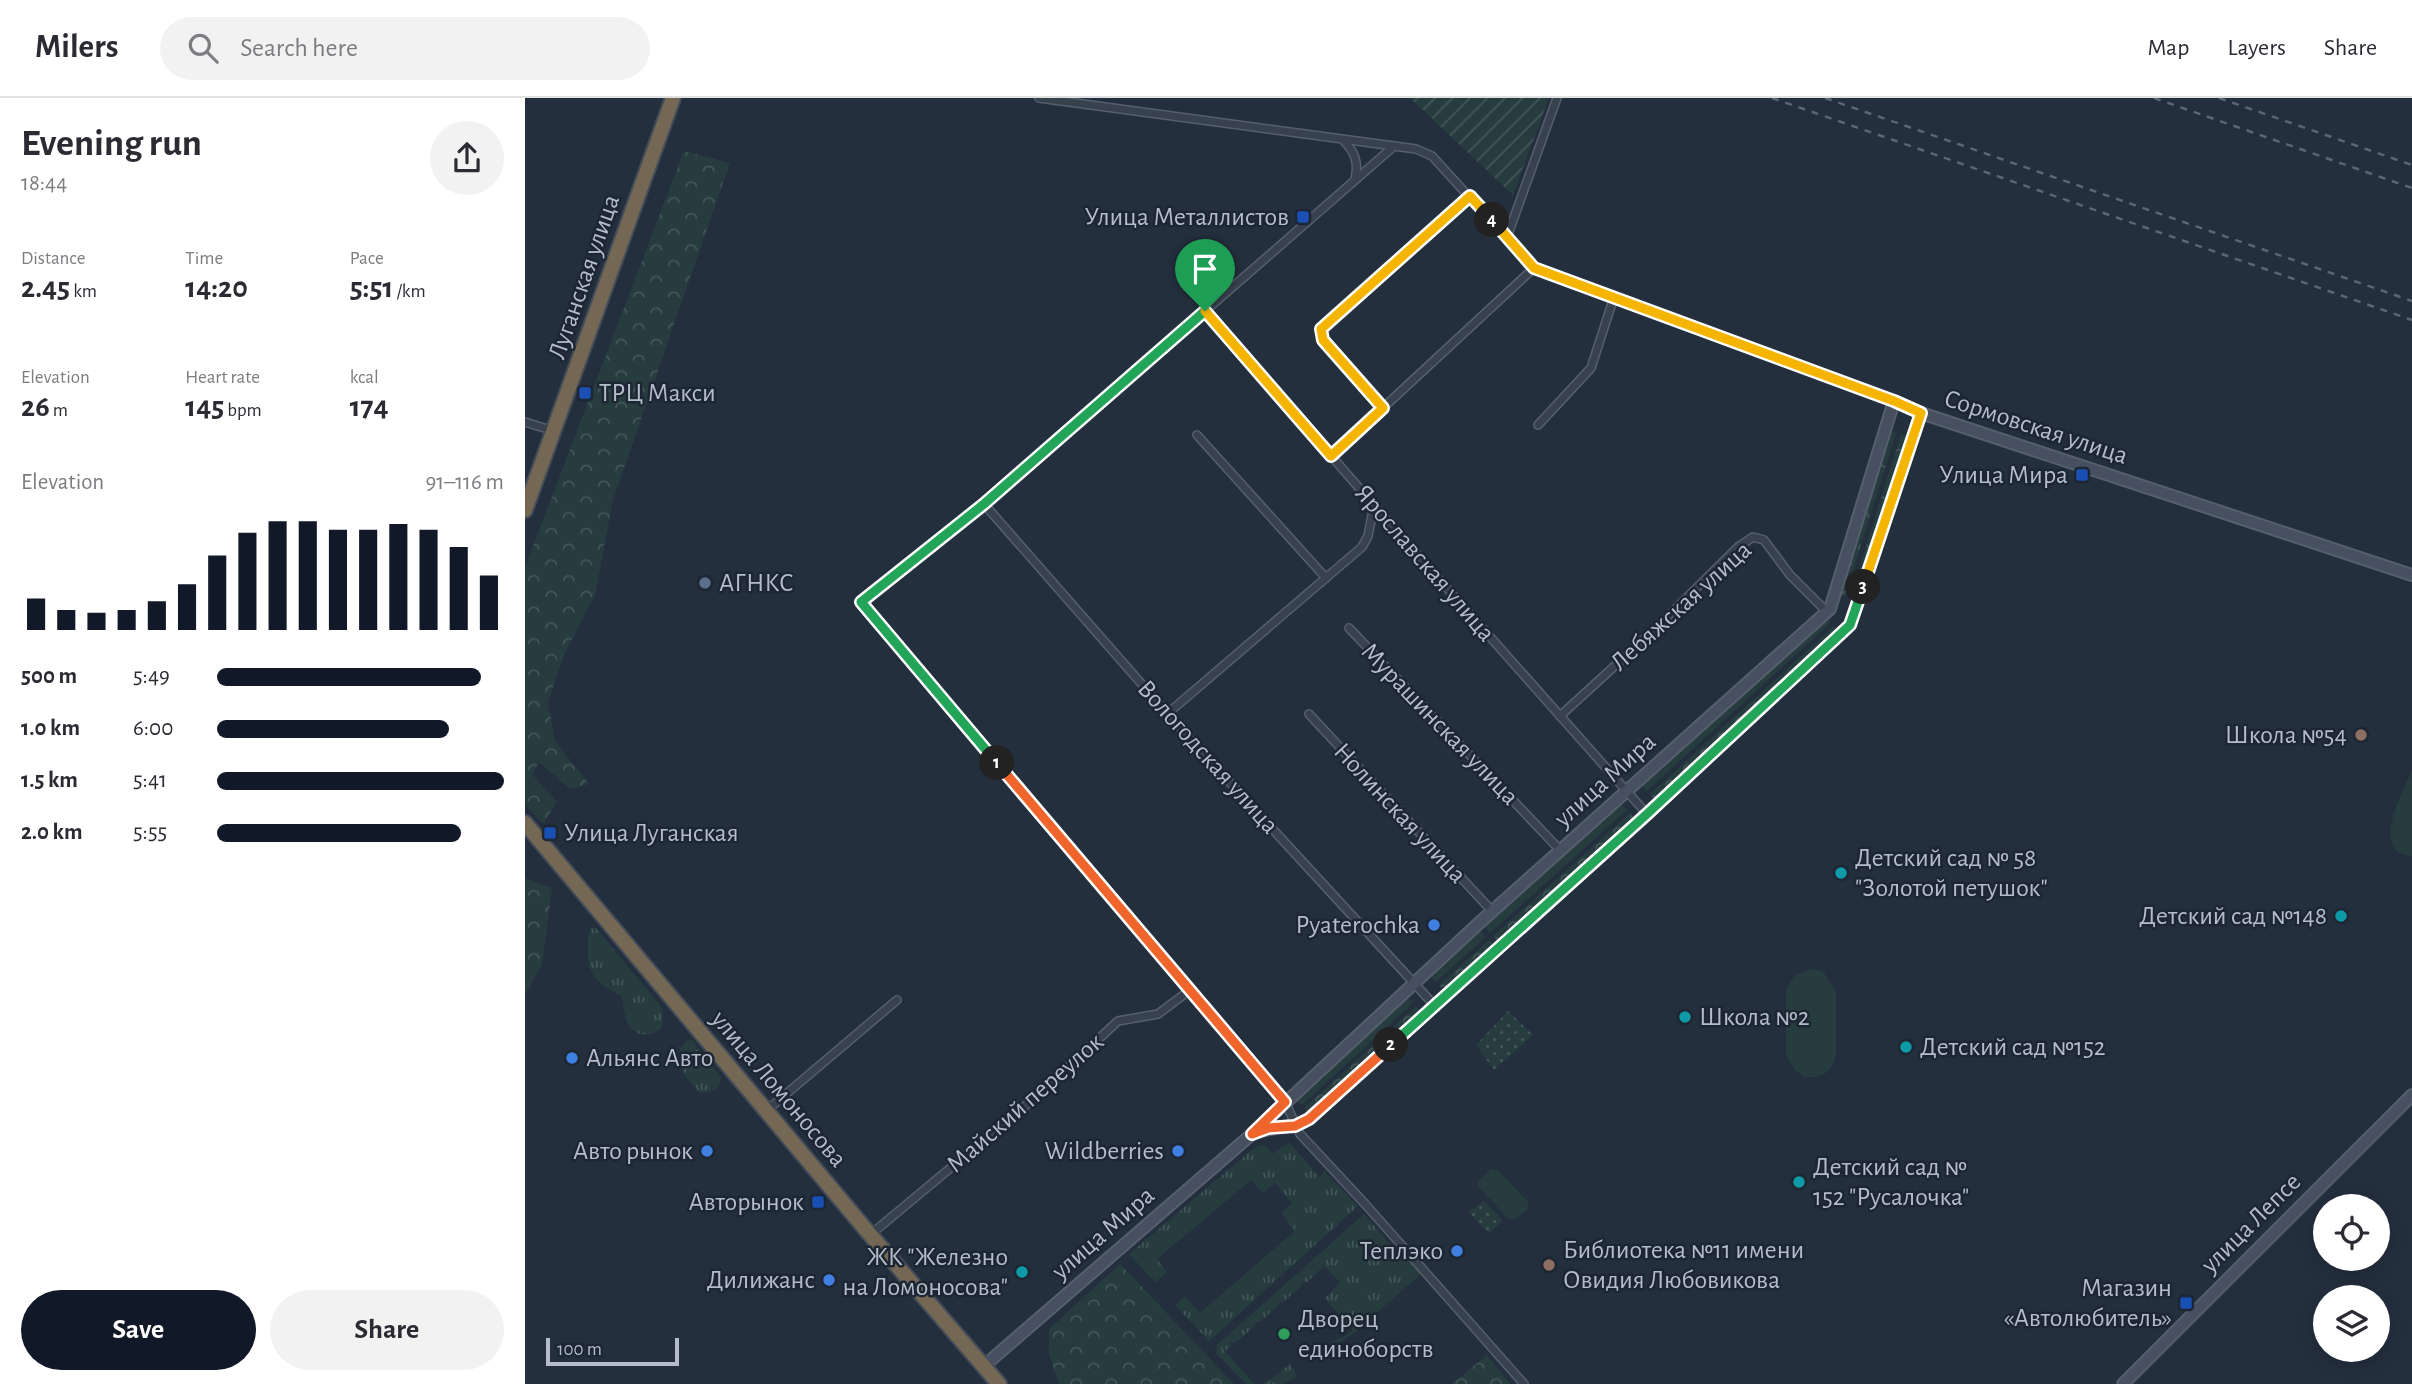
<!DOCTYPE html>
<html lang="en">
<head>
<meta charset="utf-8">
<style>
	body { margin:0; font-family:"Alegreya Sans",sans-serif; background:#f2f2f3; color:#2b2b33; height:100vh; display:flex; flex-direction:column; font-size:26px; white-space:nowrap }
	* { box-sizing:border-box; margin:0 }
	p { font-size:23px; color:#7c7c81 }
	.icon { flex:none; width:38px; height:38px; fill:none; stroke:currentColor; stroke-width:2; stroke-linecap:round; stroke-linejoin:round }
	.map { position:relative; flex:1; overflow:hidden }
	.drawer { display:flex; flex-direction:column; background:#fff; width:525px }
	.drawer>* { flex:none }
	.tools { position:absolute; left:1788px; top:1096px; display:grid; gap:14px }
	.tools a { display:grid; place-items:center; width:77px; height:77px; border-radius:50%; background:#fff; box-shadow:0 4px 18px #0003; font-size:35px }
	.scale { position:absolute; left:21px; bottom:18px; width:133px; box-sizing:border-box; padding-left:7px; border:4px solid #b4bcc9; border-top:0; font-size:19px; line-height:24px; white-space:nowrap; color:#b4bcc9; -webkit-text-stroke:5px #1d2633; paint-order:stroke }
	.pin { position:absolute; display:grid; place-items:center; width:60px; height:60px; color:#fff; margin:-72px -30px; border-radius:50% 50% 50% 0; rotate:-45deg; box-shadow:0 0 7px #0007 }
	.pin .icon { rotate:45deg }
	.km { position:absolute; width:35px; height:35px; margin:-18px; border-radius:50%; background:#222; color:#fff; font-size:19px; line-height:35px; text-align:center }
	.round { display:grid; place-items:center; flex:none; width:74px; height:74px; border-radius:37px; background:#f2f2f3 }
	.head { display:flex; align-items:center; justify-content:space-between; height:119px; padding:0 21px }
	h1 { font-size:38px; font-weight:700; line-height:52px }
	.metrics { display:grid; grid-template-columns:repeat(3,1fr); gap:10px; height:119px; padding:7px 21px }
	.metrics div { display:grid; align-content:center }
	.metrics b { font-size:30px; font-weight:700 }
	.metrics small { font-size:19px; font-weight:400 }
	.metrics p { font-size:19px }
	.chart { height:196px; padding:14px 21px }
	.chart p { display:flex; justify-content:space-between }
	.chart svg { width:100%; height:126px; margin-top:7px; stroke:#111827; stroke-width:6 }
	.button { display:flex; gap:14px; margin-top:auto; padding:14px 21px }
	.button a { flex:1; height:80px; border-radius:42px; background:#111827; color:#fff; font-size:28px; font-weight:700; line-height:80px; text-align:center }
	.button a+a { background:#f2f2f3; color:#2b2b33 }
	ul { padding:0 21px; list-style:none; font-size:23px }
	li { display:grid; grid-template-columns:112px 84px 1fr; align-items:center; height:52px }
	li i { height:18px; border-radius:9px; background:#111827 }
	header { display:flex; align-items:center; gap:42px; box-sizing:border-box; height:98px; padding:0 35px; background:#fff; border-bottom:2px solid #e1e1e2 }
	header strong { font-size:33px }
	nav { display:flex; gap:38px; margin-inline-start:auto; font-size:24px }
	.search { width:490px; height:63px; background:#f2f2f3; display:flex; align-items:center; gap:18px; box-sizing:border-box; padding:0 24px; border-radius:38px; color:#7c7c81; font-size:26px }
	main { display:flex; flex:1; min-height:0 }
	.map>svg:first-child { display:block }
	.grass { fill:url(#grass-tufts) }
	.forest { fill:url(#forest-crowns) }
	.park { fill:url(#park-dots) }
	.garden { fill:url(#garden-furrows) }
	.pitch { fill:#263c3f }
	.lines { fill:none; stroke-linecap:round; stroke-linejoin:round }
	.street-casing { stroke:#565f6c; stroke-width:10 }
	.secondary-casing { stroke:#565f6c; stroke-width:14 }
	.highway-casing { stroke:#434c59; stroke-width:18 }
	.street { stroke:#38414e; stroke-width:7 }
	.secondary { stroke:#465061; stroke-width:10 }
	.highway { stroke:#746855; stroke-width:14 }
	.rail { stroke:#5a6575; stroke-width:2.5; stroke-dasharray:7 7; stroke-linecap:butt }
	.split-1-casing { stroke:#fff; stroke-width:14 }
	.split-2-casing { stroke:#fff; stroke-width:14 }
	.split-3-casing { stroke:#fff; stroke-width:14 }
	.split-4-casing { stroke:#fff; stroke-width:14 }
	.split-5-casing { stroke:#fff; stroke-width:14 }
	.split-1 { stroke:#22a559; stroke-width:9 }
	.split-2 { stroke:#f0652b; stroke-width:9 }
	.split-3 { stroke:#22a559; stroke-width:9 }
	.split-4 { stroke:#f5b400; stroke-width:9 }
	.split-5 { stroke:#f5b400; stroke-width:9 }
	.transit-dot { fill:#1a4fb4; stroke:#1d2633; stroke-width:2.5 }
	.service-dot { fill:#5c6f8a; stroke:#1d2633; stroke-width:2.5 }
	.education-dot { fill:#8d6e63; stroke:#1d2633; stroke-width:2.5 }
	.culture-dot { fill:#0f9aa8; stroke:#1d2633; stroke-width:2.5 }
	.shop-dot { fill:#3f7fe0; stroke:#1d2633; stroke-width:2.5 }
	.leisure-dot { fill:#2e9e5b; stroke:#1d2633; stroke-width:2.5 }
	.labels { text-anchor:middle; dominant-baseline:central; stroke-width:5; stroke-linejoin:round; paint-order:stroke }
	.poi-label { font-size:26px; fill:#b4bcc9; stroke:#1d2633; text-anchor:end }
	.street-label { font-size:26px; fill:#b4bcc9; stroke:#1d2633 }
</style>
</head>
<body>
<header>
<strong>Milers</strong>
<div class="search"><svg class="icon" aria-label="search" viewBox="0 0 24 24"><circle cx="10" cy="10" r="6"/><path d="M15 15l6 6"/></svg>Search here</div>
<nav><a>Map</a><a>Layers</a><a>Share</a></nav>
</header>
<main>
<section class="drawer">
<div class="head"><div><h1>Evening run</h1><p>18:44</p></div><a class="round"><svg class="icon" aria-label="share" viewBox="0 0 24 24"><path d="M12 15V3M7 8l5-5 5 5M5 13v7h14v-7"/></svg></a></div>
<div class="metrics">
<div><p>Distance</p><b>2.45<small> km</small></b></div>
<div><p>Time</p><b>14:20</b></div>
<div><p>Pace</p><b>5:51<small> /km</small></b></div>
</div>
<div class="metrics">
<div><p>Elevation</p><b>26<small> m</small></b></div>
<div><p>Heart rate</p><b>145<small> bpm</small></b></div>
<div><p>kcal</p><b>174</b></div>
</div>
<div class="chart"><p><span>Elevation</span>91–116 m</p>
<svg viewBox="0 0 160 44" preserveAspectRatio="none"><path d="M5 44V33M15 44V37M25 44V38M35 44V37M45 44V34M55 44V28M65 44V18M75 44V10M85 44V6M95 44V6M105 44V9M115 44V9M125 44V7M135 44V9M145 44V15M155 44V25"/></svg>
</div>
<ul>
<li><b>500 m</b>5:49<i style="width:92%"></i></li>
<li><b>1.0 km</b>6:00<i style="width:81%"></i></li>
<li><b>1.5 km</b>5:41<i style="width:100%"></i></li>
<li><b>2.0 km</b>5:55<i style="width:85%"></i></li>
</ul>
<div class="button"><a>Save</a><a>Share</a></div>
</section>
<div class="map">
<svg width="1887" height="1286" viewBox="0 0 1887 1286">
	<defs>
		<pattern id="grass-tufts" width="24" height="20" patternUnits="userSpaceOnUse" patternTransform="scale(1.75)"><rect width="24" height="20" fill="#263c3f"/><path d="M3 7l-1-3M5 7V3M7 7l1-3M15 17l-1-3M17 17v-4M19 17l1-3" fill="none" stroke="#435659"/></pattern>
		<pattern id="forest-crowns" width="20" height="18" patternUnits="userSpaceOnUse" patternTransform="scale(1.75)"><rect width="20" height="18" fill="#263c3f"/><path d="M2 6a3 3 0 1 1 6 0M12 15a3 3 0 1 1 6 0" fill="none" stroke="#435659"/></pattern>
		<pattern id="park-dots" width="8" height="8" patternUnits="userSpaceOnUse" patternTransform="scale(1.75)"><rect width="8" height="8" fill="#263c3f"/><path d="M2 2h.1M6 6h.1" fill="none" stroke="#435659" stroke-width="1.8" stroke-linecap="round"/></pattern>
		<pattern id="garden-furrows" width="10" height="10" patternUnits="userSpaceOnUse" patternTransform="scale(1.75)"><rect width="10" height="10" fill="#263c3f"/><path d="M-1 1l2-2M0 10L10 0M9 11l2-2" fill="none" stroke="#435659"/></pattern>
	</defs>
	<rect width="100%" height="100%" fill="#242f3e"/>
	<g class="grass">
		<path d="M67,830H71L138,911L137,929C128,939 111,940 103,926C99,918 99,907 96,898C73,885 63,879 63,852C62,844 62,836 67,830Z"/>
		<path d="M162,942H167L196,979C196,992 187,995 175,995C161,981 143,958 162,942Z"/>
		<path d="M764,1044L795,1080L799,1073L833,1108L684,1243L650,1207L660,1199L675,1215L770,1133L756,1115L767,1105L750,1085L738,1095L726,1082L632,1161L642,1174L630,1184L604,1156L729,1050L736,1047L741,1048L747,1056Z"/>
		<path d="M839,1116L869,1151L897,1175L829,1235L786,1263V1261L805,1244L812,1242L828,1233L800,1200L815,1184L799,1168L782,1184H778V1187L758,1204H754L753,1208L735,1224H731L730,1228L710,1245H706V1248L700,1253L729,1286H721L691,1255L692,1247Z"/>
		<path d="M765,1266L772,1278L759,1286H739Z"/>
	</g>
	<g class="forest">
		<path d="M159,53L205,65L88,402L70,497L39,557L23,604L30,643L64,686L45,691L14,664L7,676L32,704L18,726L0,706V469Z"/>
		<path d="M1364,332L1371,335L1320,498L1313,496Z"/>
		<path d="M1376,336L1383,339L1330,502L1325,500Z"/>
		<path d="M1301,520L1305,525L1122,693L1117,688Z"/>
		<path d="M1309,528L1312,532L1130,702L1125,696Z"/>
		<path d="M1096,706L1102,712L965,835L960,829Z"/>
		<path d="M1105,715L1109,720L974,844L968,838Z"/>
		<path d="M0,780L27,790L17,867L0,896Z"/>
		<path d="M956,833L961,839L911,884L906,878Z"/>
		<path d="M964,842L969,848L920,893L914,887Z"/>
		<path d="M883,899L888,905L777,1007L772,1003L785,991L784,989Z"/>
		<path d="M891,908L896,914L785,1016L779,1010Z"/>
		<path d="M595,1166L709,1286H534L524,1256V1231Z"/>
		<path d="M962,1257L985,1286H927Z"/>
	</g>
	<g class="park">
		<path d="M983,913L1008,937L969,972L951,947Z"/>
		<path d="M959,1103L978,1123L964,1135L943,1114Z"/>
	</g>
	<path class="garden" d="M885,0H1024L988,97Z"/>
	<g class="pitch">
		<path d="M1887,672V758C1843,754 1878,696 1887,672Z"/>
		<path d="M1284,871L1295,872L1300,876L1311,893V956L1308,966L1301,975L1291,979H1279L1270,972L1261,957V892L1269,878Z"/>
		<path d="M966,1071L973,1072L1003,1104V1111L989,1122L983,1120L952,1088L953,1083Z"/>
	</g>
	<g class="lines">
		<g class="street-casing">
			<g id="street">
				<path d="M514,0L891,51L907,58L1009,170L1369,303"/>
				<path d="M818,42C830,54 834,65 830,81"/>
				<path d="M868,49L459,406L336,504L760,1004L775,1036L841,1107L999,1286"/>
				<path d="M982,139L1032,0"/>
				<path d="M680,213L889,453L1122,716"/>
				<path d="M858,310L798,242L796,231L945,98"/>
				<path d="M0,324L29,333"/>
				<path d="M1013,327L1066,270L1089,199"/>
				<path d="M672,337L801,480"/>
				<path d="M806,358L1009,170"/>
				<path d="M459,406L664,640L910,908"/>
				<path d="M824,530L1035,752"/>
				<path d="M642,616L837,449L843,438L849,407"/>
				<path d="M784,616L967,813"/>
				<path d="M1035,618L1129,532L1213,449L1228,439L1239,442L1265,477L1302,514"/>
				<path d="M241,1013L372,902"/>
				<path d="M345,1137L512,998L593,923L633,916L665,892"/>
			</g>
		</g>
		<g class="secondary-casing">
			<g id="secondary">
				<path d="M733,1034C750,1028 769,1031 784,1021L1122,716L1325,527L1396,315"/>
				<path d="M459,1268L727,1036L953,826L1305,511L1369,303L1396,315L1887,477"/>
				<path d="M1598,1286L1887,997"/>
			</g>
		</g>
		<g class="highway-casing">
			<g id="highway">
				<path d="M0,412L148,0"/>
				<path d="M0,725L342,1133L474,1286"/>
			</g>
		</g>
		<use href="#street" class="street"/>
		<use href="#secondary" class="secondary"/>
		<use href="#highway" class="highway"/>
		<g class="rail">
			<path d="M1247,0L1887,222"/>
			<path d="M1300,0L1887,203"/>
			<path d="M1629,0L1887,90"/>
			<path d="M1694,0L1887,67"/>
		</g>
	</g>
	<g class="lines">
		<g class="split-1-casing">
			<path id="split-1" d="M472,665L336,504L459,406L680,213"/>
		</g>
		<g class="split-2-casing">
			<path id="split-2" d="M472,665L760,1004L727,1036L743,1030L770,1028L784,1021L866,947"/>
		</g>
		<g class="split-3-casing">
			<path id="split-3" d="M866,947L1122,716L1325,527L1338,489"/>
		</g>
		<g class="split-4-casing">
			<path id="split-4" d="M967,122L1009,170L1369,303L1396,315L1338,489"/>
		</g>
		<g class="split-5-casing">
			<path id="split-5" d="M680,213L806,358L858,310L798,242L796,231L945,98L967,122"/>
		</g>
		<use href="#split-1" class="split-1"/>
		<use href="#split-2" class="split-2"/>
		<use href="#split-3" class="split-3"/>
		<use href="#split-4" class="split-4"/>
		<use href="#split-5" class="split-5"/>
	</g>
	<g class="transit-dot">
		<rect x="771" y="112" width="14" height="14" rx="3.5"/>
		<rect x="53" y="288" width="14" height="14" rx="3.5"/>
		<rect x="1550" y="370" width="14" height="14" rx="3.5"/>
		<rect x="18" y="728" width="14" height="14" rx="3.5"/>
		<rect x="286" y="1097" width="14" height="14" rx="3.5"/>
		<rect x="1654" y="1198" width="14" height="14" rx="3.5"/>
	</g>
	<circle class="service-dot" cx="180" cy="485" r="7"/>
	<g class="education-dot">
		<circle cx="1836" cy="637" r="7"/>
		<circle cx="1024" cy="1167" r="7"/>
	</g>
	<g class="culture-dot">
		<circle cx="1316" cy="775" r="7"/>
		<circle cx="1816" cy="818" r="7"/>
		<circle cx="1160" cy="919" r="7"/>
		<circle cx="1381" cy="949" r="7"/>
		<circle cx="1274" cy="1084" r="7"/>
		<circle cx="497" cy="1174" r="7"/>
	</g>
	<g class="shop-dot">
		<circle cx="909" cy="827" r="7"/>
		<circle cx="47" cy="960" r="7"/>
		<circle cx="182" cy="1053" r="7"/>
		<circle cx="653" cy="1053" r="7"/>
		<circle cx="932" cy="1153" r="7"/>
		<circle cx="304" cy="1182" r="7"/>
	</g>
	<circle class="leisure-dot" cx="759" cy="1236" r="7"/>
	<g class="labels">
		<g class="poi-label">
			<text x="764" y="119">Улица Металлистов</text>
			<text x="74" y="295" text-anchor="start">ТРЦ Макси</text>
			<text x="1543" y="377">Улица Мира</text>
			<text x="194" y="485" text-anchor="start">АГНКС</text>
			<text x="1822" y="637">Школа №54</text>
			<text x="39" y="735" text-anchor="start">Улица Луганская</text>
			<text x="1330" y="760" text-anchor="start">Детский сад № 58<tspan x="1330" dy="30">"Золотой петушок"</tspan></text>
			<text x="1802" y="818">Детский сад №148</text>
			<text x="895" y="827">Pyaterochka</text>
			<text x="1174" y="919" text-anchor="start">Школа №2</text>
			<text x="1395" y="949" text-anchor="start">Детский сад №152</text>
			<text x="61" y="960" text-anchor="start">Альянс Авто</text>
			<text x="168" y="1053">Авто рынок</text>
			<text x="639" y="1053">Wildberries</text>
			<text x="1288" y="1069" text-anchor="start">Детский сад №<tspan x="1288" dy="30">152 "Русалочка"</tspan></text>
			<text x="279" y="1104">Авторынок</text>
			<text x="1038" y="1152" text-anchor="start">Библиотека №11 имени<tspan x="1038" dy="30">Овидия Любовикова</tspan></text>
			<text x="918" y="1153">Теплэко</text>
			<text x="483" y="1159">ЖК "Железно<tspan x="483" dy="30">на Ломоносова"</tspan></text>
			<text x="290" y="1182">Дилижанс</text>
			<text x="1647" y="1190">Магазин<tspan x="1647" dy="30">«Автолюбитель»</tspan></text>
			<text x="773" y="1221" text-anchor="start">Дворец<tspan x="773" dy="30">единоборств</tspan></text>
		</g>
		<g class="street-label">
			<text transform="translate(59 179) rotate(-71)">Луганская улица</text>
			<text transform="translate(1511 329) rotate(18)">Сормовская улица</text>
			<text transform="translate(900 465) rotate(49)">Ярославская улица</text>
			<text transform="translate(1156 508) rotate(-42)">Лебяжская улица</text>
			<text transform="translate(915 626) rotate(46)">Мурашинская улица</text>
			<text transform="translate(683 659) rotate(48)">Вологодская улица</text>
			<text transform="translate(1080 682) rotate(-42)">улица Мира</text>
			<text transform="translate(875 715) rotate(47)">Нолинская улица</text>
			<text transform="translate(254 991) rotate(50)">улица Ломоносова</text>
			<text transform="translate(500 1005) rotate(-41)">Майский переулок</text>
			<text transform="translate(1726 1125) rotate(-45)">улица Лепсе</text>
			<text transform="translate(578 1135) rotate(-41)">улица Мира</text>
		</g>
	</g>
</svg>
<div class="tools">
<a><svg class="icon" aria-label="locate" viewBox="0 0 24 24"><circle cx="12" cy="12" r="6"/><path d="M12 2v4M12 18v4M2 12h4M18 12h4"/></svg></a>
<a><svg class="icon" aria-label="layers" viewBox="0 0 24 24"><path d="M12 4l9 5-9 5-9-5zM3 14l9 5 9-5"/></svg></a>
</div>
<div class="scale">100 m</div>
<div class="pin" style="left:680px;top:213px;background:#1e9e55"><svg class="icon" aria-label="arrive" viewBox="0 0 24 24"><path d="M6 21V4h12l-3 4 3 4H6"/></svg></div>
<b class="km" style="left:472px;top:665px">1</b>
<b class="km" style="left:866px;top:947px">2</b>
<b class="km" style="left:1338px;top:489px">3</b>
<b class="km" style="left:967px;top:122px">4</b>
</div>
</main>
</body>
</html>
